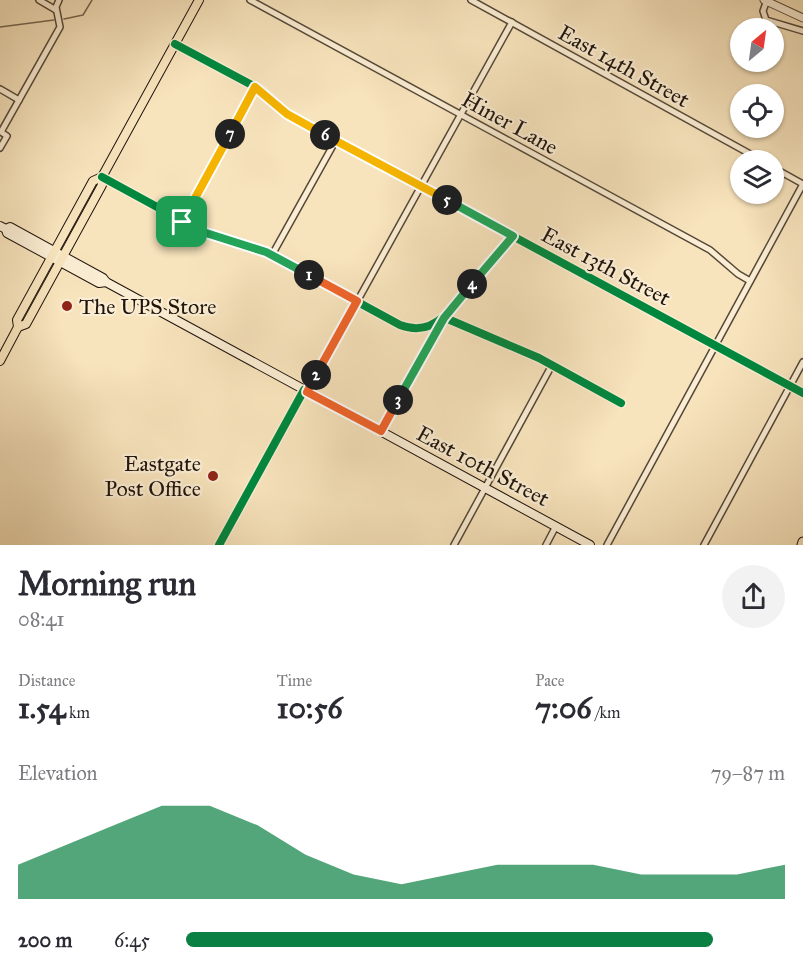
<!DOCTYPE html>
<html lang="en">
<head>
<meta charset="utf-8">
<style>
	body { margin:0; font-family:"IM FELL Great Primer",serif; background:#f2f2f3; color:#2b2b33; height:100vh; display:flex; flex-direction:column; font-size:22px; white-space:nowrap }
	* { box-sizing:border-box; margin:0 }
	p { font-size:20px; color:#7c7c81 }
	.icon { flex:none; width:33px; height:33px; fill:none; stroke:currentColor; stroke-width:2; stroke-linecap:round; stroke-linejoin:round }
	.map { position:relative; height:545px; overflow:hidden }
	.sheet { display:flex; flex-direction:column; background:#fff; flex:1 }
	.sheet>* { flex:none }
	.needle { width:39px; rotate:29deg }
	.fabs { position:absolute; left:730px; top:18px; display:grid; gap:12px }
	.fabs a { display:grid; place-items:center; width:54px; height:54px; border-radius:50%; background:#fff; box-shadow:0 2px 4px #0004; font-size:30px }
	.pin { position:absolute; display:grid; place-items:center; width:51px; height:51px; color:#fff; margin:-26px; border-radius:12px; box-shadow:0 3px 9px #0006 }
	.km { position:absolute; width:30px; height:30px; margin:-15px; border-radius:50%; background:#222; color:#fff; font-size:16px; line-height:30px; text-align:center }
	.round { display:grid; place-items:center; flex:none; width:63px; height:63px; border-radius:32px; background:#f2f2f3 }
	.head { display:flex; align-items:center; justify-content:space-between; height:102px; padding:0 18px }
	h1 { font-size:33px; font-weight:700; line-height:45px }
	.figures { display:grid; grid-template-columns:repeat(3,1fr); gap:9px; height:102px; padding:6px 18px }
	.figures div { display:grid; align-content:center }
	.figures b { font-size:30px; font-weight:700 }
	.figures small { font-size:16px; font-weight:400 }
	.figures p { font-size:16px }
	.chart { height:168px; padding:12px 18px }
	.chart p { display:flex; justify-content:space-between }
	.chart svg { width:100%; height:108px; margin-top:6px; fill:#0b8043; opacity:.7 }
	ul { padding:0 18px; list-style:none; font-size:20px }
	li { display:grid; grid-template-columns:96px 72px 1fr; align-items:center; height:45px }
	li i { height:15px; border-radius:8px; background:#0b8043 }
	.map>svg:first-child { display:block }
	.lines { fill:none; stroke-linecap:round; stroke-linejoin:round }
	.stream { stroke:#756652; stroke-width:1.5 }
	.minor-casing { stroke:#554838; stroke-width:8 }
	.tertiary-casing { stroke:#554838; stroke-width:9 }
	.secondary-casing { stroke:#1f140c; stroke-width:10 }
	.primary-casing { stroke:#1f140c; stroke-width:10 }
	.motorway-casing { stroke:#1f140c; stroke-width:11 }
	.minor { stroke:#faedd3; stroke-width:5 }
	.tertiary { stroke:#faedd3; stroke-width:7 }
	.secondary { stroke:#faedd3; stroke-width:8 }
	.primary { stroke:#f7e3bc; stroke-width:8 }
	.motorway { stroke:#f7e3bc; stroke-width:9 }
	.cycleway-casing { stroke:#faedd3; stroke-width:11 }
	.cycleway { stroke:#00873e; stroke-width:8 }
	.split-1-casing { stroke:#fff; stroke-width:12 }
	.split-2-casing { stroke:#fff; stroke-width:12 }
	.split-3-casing { stroke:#fff; stroke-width:12 }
	.split-4-casing { stroke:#fff; stroke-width:12 }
	.split-5-casing { stroke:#fff; stroke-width:12 }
	.split-6-casing { stroke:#fff; stroke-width:12 }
	.split-7-casing { stroke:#fff; stroke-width:12 }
	.split-8-casing { stroke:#fff; stroke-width:12 }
	.split-1 { stroke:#22a559; stroke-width:8 }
	.split-2 { stroke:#f0652b; stroke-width:8 }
	.split-3 { stroke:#f0652b; stroke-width:8 }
	.split-4 { stroke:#22a559; stroke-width:8 }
	.split-5 { stroke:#22a559; stroke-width:8 }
	.split-6 { stroke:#f5b400; stroke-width:8 }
	.split-7 { stroke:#f5b400; stroke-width:8 }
	.split-8 { stroke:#f5b400; stroke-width:8 }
	.poi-dot { fill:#8f2418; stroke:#faedd3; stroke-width:2 }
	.labels { text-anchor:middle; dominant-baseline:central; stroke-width:4.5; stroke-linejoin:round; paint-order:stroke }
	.street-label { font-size:22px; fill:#1f140c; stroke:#faedd3 }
	.poi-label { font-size:22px; fill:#1f140c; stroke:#faedd3; text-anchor:start }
</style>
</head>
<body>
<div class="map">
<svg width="803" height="545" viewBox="0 0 803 545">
	<rect width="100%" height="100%" fill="#f7e3bc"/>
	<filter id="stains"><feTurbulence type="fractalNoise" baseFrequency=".00333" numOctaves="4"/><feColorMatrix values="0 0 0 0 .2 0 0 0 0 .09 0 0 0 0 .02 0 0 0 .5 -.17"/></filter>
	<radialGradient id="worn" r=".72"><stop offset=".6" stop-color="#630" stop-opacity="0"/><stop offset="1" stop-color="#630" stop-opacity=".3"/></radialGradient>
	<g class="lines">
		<g class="stream">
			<path d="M64,19L83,15L92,0"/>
			<path d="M0,27L54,20"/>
		</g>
		<g class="minor-casing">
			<g id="minor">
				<path d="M39,0L56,10"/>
				<path d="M250,0L710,250L738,274L750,281"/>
				<path d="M471,0L761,160"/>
				<path d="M767,0L763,11L766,20L803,31"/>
				<path d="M175,44L261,90L287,114L803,393"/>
				<path d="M0,89L19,100"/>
				<path d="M0,148L7,136L1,132L60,27L56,7L59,0"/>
				<path d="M774,168L803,184"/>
				<path d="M102,177L203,232L266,252L400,325C416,331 431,328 443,317L539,358L621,403"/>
				<path d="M182,222L255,87"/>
				<path d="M272,255L336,140"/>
				<path d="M307,392L512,22"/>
				<path d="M381,431L443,317L513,236"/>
				<path d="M219,545L304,390"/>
				<path d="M454,545L552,365"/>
				<path d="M546,545L556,526"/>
				<path d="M607,545L803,184"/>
				<path d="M704,545L803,362"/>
			</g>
		</g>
		<g class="tertiary-casing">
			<path id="tertiary" d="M764,0L803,18"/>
		</g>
		<g class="secondary-casing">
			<g id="secondary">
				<path d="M0,226L6,229L10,227L103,278L106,282L590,545"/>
				<path d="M6,229L7,233L99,283L106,282"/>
			</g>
		</g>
		<g class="primary-casing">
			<g id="primary">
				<path d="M18,327L26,324L102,185V177L199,0"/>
				<path d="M0,361L18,327L17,320L93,181L102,177"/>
			</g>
		</g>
		<g class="motorway-casing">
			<path id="motorway" d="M802,545L803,542"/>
		</g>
		<use href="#minor" class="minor"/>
		<use href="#tertiary" class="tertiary"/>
		<use href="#secondary" class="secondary"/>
		<use href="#primary" class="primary"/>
		<use href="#motorway" class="motorway"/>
		<g class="cycleway-casing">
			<g id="cycleway">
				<path d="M175,44L261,90L287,114L803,393"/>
				<path d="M102,177L203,232L266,252L400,325C416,331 431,328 443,317L539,358L621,403"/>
				<path d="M219,545L304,390"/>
			</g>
		</g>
		<use href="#cycleway" class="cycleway"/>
	</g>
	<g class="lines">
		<g class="split-1-casing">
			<path id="split-1" d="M182,222L203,232L266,252L309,275"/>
		</g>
		<g class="split-2-casing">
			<path id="split-2" d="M309,275L357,301L316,375"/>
		</g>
		<g class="split-3-casing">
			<path id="split-3" d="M316,375L307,392L381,431L398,400"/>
		</g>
		<g class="split-4-casing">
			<path id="split-4" d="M398,400L444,318L472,284"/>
		</g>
		<g class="split-5-casing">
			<path id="split-5" d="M447,200L513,236L472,284"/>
		</g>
		<g class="split-6-casing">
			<path id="split-6" d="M325,135L447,200"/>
		</g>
		<g class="split-7-casing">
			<path id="split-7" d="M230,134L255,87L287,114L325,135"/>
		</g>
		<g class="split-8-casing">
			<path id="split-8" d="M182,222L230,134"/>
		</g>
		<use href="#split-1" class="split-1"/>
		<use href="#split-2" class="split-2"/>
		<use href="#split-3" class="split-3"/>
		<use href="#split-4" class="split-4"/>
		<use href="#split-5" class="split-5"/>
		<use href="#split-6" class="split-6"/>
		<use href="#split-7" class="split-7"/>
		<use href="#split-8" class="split-8"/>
	</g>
	<g class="poi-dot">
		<circle cx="67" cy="306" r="6"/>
		<circle cx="213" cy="476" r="6"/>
	</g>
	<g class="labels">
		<g class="street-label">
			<text transform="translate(624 66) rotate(29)">East 14th Street</text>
			<text transform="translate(510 123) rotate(29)">Hiner Lane</text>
			<text transform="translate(606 266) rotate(28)">East 13th Street</text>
			<text transform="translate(483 466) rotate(28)">East 10th Street</text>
		</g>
		<g class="poi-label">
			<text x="79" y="306">The UPS Store</text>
			<text x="201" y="463" text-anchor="end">Eastgate<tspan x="201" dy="25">Post Office</tspan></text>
		</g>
	</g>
	<rect width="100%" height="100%" filter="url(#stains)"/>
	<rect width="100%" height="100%" fill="url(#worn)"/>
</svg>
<div class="fabs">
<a><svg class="needle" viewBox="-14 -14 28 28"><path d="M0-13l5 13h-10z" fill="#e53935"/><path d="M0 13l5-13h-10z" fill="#7c7c81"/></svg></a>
<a><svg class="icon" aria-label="locate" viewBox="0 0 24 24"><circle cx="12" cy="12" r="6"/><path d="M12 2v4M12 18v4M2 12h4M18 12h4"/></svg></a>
<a><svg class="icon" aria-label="layers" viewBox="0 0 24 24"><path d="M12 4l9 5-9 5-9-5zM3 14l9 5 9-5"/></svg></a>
</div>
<div class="pin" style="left:182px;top:222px;background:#1e9e55"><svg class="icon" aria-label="arrive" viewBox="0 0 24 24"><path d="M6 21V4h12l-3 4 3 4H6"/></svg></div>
<b class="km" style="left:309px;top:275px">1</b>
<b class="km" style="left:316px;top:375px">2</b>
<b class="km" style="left:398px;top:400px">3</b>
<b class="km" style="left:472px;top:284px">4</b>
<b class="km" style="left:447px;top:200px">5</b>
<b class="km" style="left:325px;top:135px">6</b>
<b class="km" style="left:230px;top:134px">7</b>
</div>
<section class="sheet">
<div class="head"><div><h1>Morning run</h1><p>08:41</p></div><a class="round"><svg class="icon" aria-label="share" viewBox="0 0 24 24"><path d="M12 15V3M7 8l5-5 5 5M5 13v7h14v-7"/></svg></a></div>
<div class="figures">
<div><p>Distance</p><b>1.54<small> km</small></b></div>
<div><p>Time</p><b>10:56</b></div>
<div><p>Pace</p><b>7:06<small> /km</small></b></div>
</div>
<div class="chart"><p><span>Elevation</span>79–87 m</p>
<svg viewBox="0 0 160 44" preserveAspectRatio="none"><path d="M0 44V30L10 22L20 14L30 6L40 6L50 14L60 26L70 34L80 38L90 34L100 30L110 30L120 30L130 34L140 34L150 34L160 30V44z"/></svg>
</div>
<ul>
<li><b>200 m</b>6:45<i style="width:88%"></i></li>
</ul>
</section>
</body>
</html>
